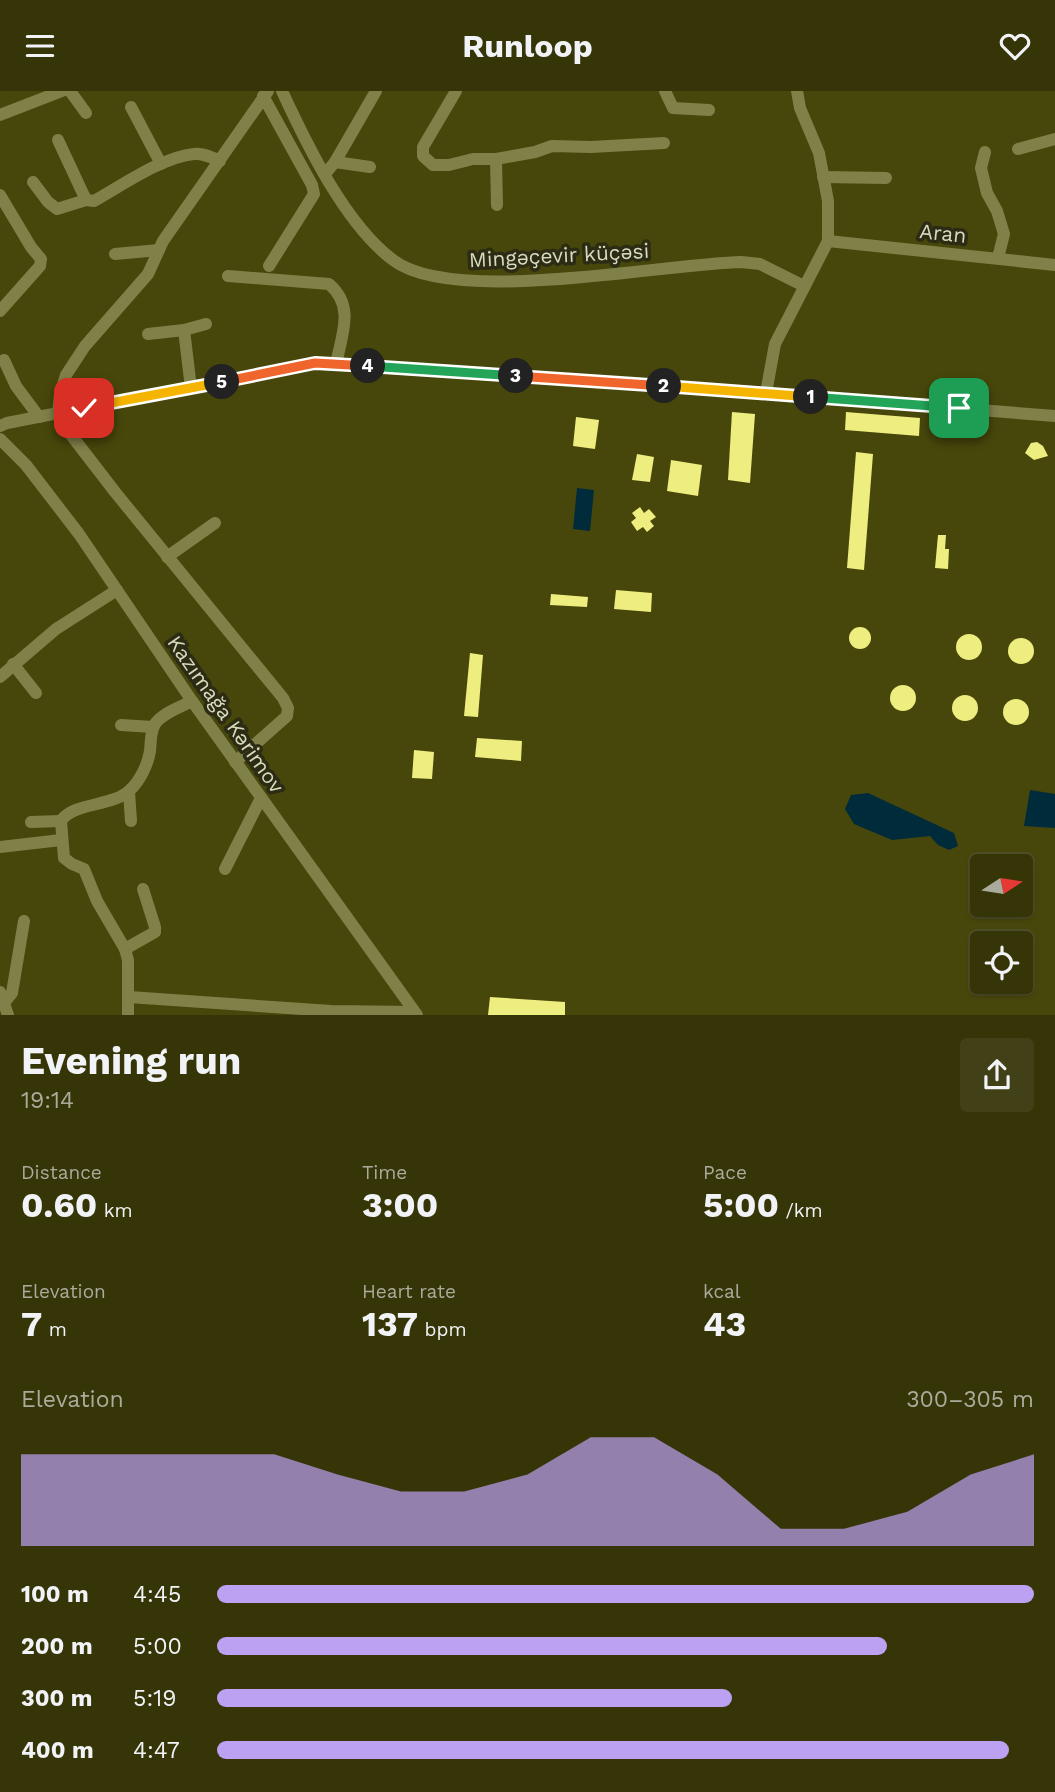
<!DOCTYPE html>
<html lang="en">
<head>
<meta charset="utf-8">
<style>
	body { margin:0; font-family:"Work Sans",sans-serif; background:#414016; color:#f1f3f6; height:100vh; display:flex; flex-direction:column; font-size:26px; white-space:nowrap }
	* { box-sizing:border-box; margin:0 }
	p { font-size:23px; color:#aaab9c }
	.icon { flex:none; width:38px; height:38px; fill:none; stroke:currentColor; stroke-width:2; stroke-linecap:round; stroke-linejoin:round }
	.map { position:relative; height:924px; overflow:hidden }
	.side { display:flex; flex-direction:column; background:#363508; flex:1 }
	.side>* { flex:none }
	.needle { width:46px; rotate:78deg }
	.controls { position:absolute; left:970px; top:763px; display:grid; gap:14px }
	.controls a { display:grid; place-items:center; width:63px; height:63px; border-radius:7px; background:#363508; box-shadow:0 2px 5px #0004,0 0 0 2px #505029; font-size:35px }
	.pin { position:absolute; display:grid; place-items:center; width:60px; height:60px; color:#fff; margin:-30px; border-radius:14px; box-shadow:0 4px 10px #0006 }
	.km { position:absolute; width:35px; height:35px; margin:-18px; border-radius:50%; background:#222; color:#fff; font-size:19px; line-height:35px; text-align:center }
	.round { display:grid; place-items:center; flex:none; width:74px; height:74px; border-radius:7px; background:#414016 }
	.overview { display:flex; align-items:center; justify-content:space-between; height:119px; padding:0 21px }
	h1 { font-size:38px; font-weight:700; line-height:52px }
	.metrics { display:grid; grid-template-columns:repeat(3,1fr); gap:10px; height:119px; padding:7px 21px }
	.metrics div { display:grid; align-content:center }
	.metrics b { font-size:35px; font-weight:700 }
	.metrics small { font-size:19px; font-weight:400 }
	.metrics p { font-size:19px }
	.chart { height:196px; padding:14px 21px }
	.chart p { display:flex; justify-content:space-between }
	.chart svg { width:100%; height:126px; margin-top:7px; fill:#bca0f2; opacity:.7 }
	ul { padding:0 21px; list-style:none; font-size:23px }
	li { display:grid; grid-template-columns:112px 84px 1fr; align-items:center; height:52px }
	li i { height:18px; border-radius:9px; background:#bca0f2 }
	header { display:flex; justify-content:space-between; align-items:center; height:91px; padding:0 21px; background:#363508; font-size:32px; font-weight:700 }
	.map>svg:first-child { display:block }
	.water { fill:#002b3b }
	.building { fill:#eeee80 }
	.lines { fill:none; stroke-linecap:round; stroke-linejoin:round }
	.minor { stroke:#808149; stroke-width:12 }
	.split-1-casing { stroke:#fff; stroke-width:14 }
	.split-2-casing { stroke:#fff; stroke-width:14 }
	.split-3-casing { stroke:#fff; stroke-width:14 }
	.split-4-casing { stroke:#fff; stroke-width:14 }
	.split-5-casing { stroke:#fff; stroke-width:14 }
	.split-6-casing { stroke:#fff; stroke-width:14 }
	.split-1 { stroke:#22a559; stroke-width:9 }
	.split-2 { stroke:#f5b400; stroke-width:9 }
	.split-3 { stroke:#f0652b; stroke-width:9 }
	.split-4 { stroke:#22a559; stroke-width:9 }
	.split-5 { stroke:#f0652b; stroke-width:9 }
	.split-6 { stroke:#f5b400; stroke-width:9 }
	.labels { text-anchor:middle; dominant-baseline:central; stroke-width:7; stroke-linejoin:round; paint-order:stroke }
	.street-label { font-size:21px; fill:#d9dabd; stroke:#2c2c15 }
</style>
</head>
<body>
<header><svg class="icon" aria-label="menu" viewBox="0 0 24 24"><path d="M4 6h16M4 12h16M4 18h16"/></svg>Runloop<svg class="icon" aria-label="heart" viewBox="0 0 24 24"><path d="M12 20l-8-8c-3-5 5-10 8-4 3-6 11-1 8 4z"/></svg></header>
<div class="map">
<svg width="1055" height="924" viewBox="0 0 1055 924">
	<rect width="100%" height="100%" fill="#48470b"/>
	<g class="water">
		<path d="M577,397L594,399L590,440L573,438Z"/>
		<path d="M1030,699L1055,703V737L1024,735Z"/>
		<path d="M868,702L954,742L958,755L949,759L938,754L930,745L892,749L854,733L845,718L851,704Z"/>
	</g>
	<g class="building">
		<path d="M732,321L755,323L750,392L728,389Z"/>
		<path d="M846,321L920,327L919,345L845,339Z"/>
		<path d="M576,326L599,329L595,358L573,355Z"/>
		<path d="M1037,351L1043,355L1048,365L1034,369L1025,362L1031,352Z"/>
		<path d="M856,361L873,363L864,479L847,477Z"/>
		<path d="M637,363L654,366L650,391L632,389Z"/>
		<path d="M671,369L702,374L698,405L667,400Z"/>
		<path d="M640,416L644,422L649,418L656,426L650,430L654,435L647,441L643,436L637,440L631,431L636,427L632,422Z"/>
		<path d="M938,444H946L945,458H949L948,478L935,477Z"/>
		<path d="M616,499L652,502L651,521L614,518Z"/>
		<path d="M551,503L588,506L587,516L550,514Z"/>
		<circle cx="860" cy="547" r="11"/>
		<circle cx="969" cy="556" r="13"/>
		<circle cx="1021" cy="560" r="13"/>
		<path d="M470,562L483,564L478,626L464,625Z"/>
		<circle cx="903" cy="607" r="13"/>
		<circle cx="965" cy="617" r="13"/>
		<circle cx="1016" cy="621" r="13"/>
		<path d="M477,647L522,650L521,670L475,666Z"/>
		<path d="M414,659L434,661L432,688L412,687Z"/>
		<path d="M490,906L565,911V924H488Z"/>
	</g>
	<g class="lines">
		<g class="minor">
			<path d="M70,0L86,22"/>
			<path d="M282,0C307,54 345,133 393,169C453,215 661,173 741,171L760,173L804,195"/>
			<path d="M456,0L423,56V65L433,74H449L473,68H496L535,61L552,55L591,56L664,52"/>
			<path d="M665,0L673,17L709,19"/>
			<path d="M263,5L312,94L314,103L269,175"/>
			<path d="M131,16L161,73"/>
			<path d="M0,24L62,0"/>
			<path d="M58,49L86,109"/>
			<path d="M1018,58L1055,48"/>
			<path d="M985,61L981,77L987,102L997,120L1004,143L998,167"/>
			<path d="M496,68L497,114"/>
			<path d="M335,71L370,76"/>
			<path d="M325,83L335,71L376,0"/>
			<path d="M823,86L886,87"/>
			<path d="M33,91L48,111L57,118L86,109L94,110C121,95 162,66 194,63C203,62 211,66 220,70"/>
			<path d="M0,104L31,156L41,168L40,175L0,220"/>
			<path d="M828,150L1055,174"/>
			<path d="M115,163L159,159"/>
			<path d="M228,185L329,193C355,215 342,243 336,273"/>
			<path d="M184,239L191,297"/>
			<path d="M148,243L184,239L206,233"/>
			<path d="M4,269L16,295L39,326"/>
			<path d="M766,302L775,253L828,150V110L819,62L800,17L797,0"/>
			<path d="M0,335L7,332L315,272L766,302L1055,325"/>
			<path d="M0,348L26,374L79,443L192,610L417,924"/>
			<path d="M167,466L215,432"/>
			<path d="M13,573L36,602"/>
			<path d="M0,586L56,538L117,499"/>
			<path d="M121,634L153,636"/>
			<path d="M235,671L287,625L288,617L283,607L115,401L65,336L58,322L60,303L66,284L85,255L148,183L163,150L268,0"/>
			<path d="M129,701L131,730"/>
			<path d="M31,731L61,730"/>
			<path d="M0,756L61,749"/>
			<path d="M225,778L261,707"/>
			<path d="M125,858L155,841V836L143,798"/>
			<path d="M0,901L8,924"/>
			<path d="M129,906L331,920L414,921"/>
			<path d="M4,912L12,902L24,830"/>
			<path d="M128,924V869L125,858L97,810L84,778L72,773L64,767L61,730C73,711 113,716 130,699C140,690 148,673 150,660C151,652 150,641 155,633C162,622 181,616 192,610"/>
		</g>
	</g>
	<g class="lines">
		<g class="split-1-casing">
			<path id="split-1" d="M811,306L959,317"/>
		</g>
		<g class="split-2-casing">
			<path id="split-2" d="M664,295L811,306"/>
		</g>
		<g class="split-3-casing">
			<path id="split-3" d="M516,285L664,295"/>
		</g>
		<g class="split-4-casing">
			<path id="split-4" d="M368,275L516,285"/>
		</g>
		<g class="split-5-casing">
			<path id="split-5" d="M222,291L315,272L368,275"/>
		</g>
		<g class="split-6-casing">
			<path id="split-6" d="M84,317L222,291"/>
		</g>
		<use href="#split-1" class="split-1"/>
		<use href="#split-2" class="split-2"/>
		<use href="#split-3" class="split-3"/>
		<use href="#split-4" class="split-4"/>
		<use href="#split-5" class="split-5"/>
		<use href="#split-6" class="split-6"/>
	</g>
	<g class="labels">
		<g class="street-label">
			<text transform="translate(943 142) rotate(6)">Aran</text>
			<text transform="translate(559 164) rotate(-3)">Mingəçevir küçəsi</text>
			<text transform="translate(226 623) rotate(55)">Kazımağa Kərimov</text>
		</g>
	</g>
</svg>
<div class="controls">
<a><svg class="needle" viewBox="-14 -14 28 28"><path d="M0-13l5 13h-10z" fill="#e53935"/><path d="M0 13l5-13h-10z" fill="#aaab9c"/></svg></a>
<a><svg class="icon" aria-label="locate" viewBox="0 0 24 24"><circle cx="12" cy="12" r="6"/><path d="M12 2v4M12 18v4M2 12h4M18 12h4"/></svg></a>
</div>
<div class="pin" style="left:959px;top:317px;background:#1e9e55"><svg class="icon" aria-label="arrive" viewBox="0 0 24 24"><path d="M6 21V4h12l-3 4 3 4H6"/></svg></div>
<div class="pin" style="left:84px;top:317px;background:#d93025"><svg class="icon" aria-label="check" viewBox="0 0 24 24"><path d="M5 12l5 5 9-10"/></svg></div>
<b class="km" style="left:811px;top:306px">1</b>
<b class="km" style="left:664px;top:295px">2</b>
<b class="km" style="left:516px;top:285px">3</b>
<b class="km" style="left:368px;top:275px">4</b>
<b class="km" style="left:222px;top:291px">5</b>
</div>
<section class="side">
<div class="overview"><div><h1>Evening run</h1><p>19:14</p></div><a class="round"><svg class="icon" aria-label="share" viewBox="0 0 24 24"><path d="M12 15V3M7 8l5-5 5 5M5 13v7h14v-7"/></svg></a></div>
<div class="metrics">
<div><p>Distance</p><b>0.60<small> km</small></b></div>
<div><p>Time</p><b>3:00</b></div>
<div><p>Pace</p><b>5:00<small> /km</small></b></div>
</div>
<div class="metrics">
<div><p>Elevation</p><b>7<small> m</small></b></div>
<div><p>Heart rate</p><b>137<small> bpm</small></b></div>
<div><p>kcal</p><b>43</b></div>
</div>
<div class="chart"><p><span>Elevation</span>300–305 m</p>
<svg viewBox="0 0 160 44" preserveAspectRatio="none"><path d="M0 44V12L10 12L20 12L30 12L40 12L50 19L60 25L70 25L80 19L90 6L100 6L110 19L120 38L130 38L140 32L150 19L160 12V44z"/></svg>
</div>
<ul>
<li><b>100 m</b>4:45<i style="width:100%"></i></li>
<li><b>200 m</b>5:00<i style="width:82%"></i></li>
<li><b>300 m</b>5:19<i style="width:63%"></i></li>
<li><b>400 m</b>4:47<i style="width:97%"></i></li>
</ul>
</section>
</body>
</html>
